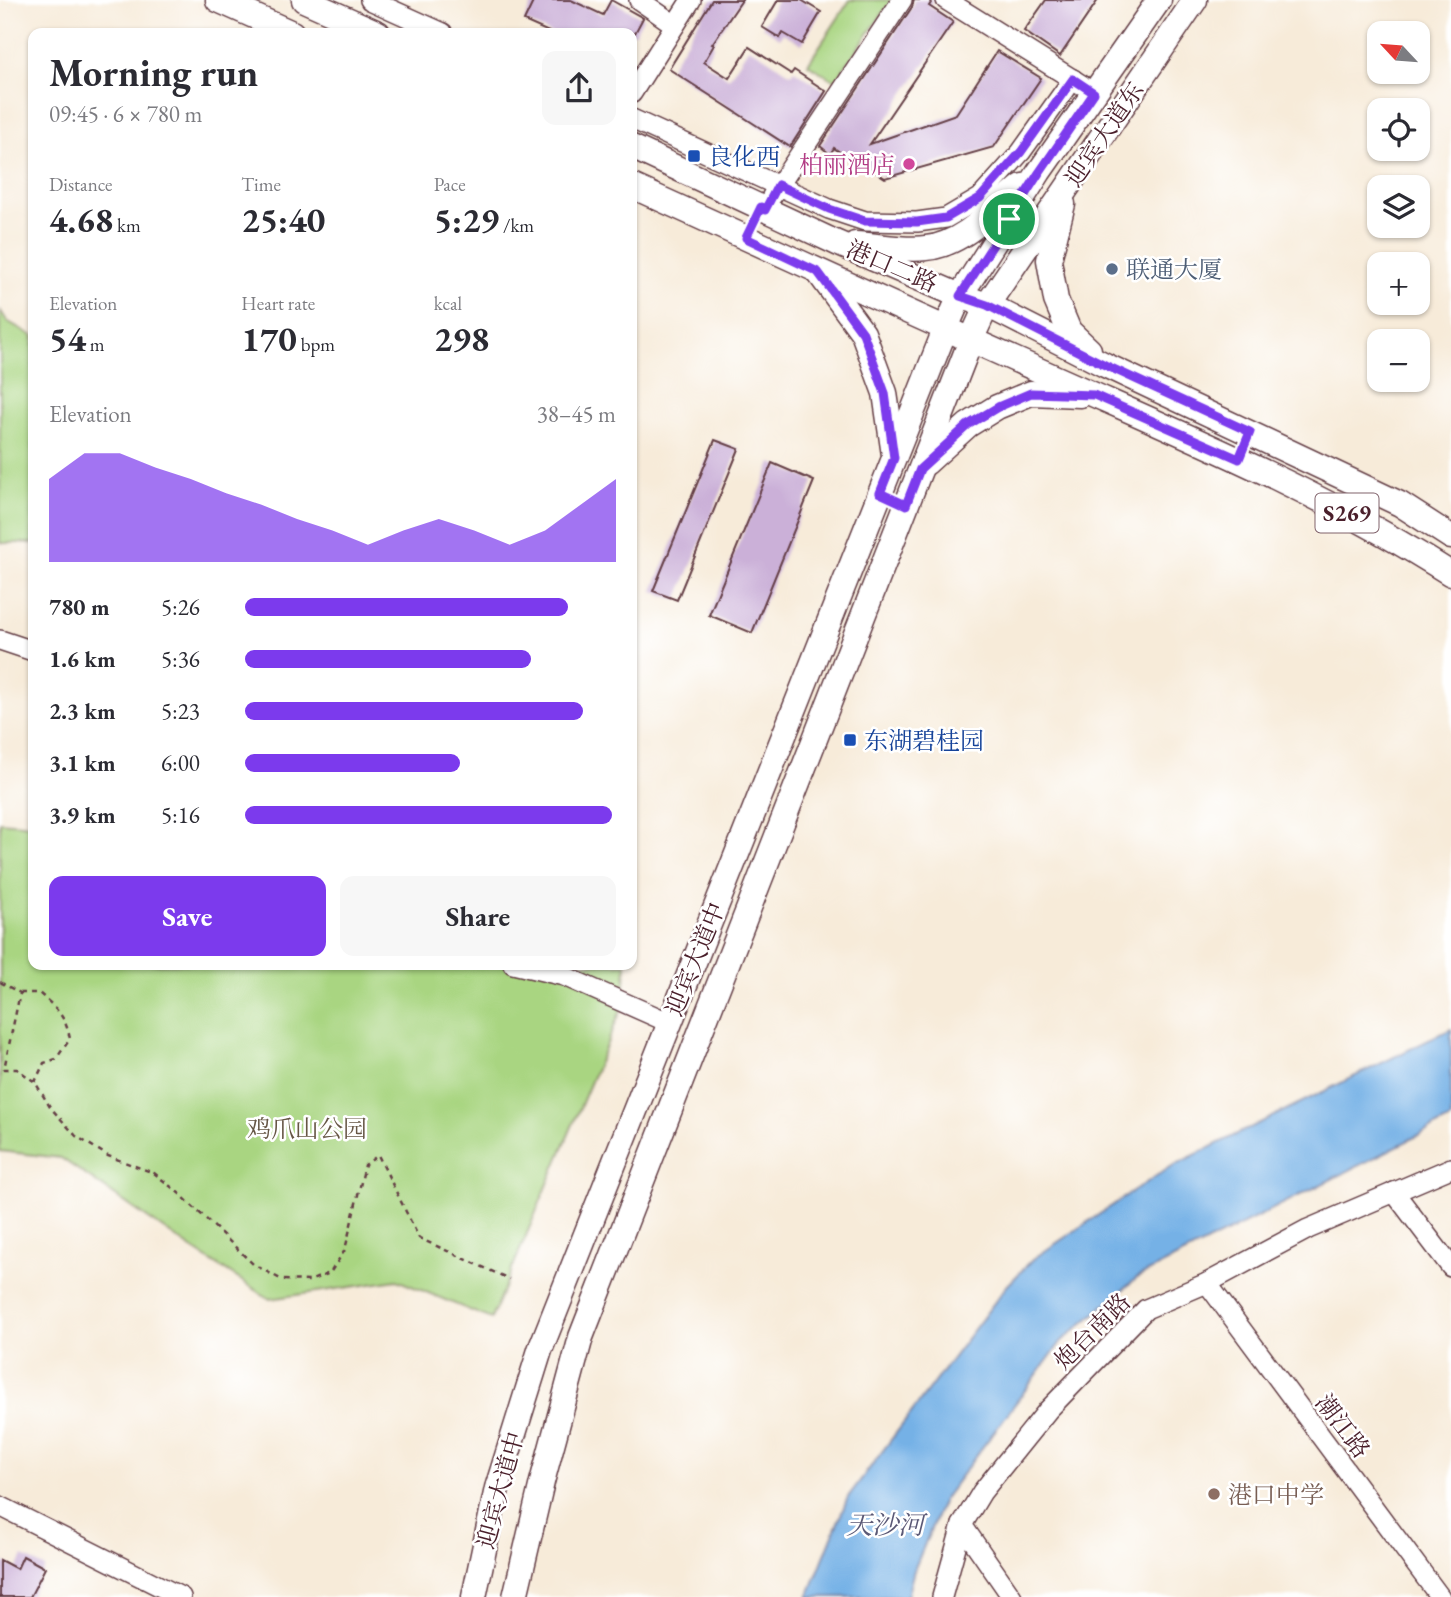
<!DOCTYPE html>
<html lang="en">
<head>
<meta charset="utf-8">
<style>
	body { margin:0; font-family:"EB Garamond","Noto Serif SC",serif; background:#f7f7f7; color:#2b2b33; height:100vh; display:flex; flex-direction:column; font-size:26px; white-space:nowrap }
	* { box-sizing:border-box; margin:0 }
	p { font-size:23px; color:#7c7c81 }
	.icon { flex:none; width:38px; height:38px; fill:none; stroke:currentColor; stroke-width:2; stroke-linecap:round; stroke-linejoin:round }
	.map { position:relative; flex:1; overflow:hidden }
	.details { position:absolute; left:28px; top:28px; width:609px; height:942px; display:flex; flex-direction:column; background:#fff; border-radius:14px; box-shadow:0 2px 5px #0004 }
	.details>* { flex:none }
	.needle { width:46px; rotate:296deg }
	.tools { position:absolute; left:1367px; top:21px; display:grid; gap:14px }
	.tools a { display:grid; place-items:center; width:63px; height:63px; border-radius:14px; background:#fff; box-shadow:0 2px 5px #0004; font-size:35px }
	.pin { position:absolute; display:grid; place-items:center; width:60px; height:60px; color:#fff; margin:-30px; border:4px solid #fff; border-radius:50%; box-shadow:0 2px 7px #0007 }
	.round { display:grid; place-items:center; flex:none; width:74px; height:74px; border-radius:14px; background:#f7f7f7 }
	.head { display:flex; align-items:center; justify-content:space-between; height:119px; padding:0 21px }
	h1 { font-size:38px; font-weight:700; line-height:52px }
	.figures { display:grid; grid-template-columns:repeat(3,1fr); gap:10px; height:119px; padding:7px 21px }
	.figures div { display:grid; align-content:center }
	.figures b { font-size:35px; font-weight:700 }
	.figures small { font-size:19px; font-weight:400 }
	.figures p { font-size:19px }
	.chart { height:196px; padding:14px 21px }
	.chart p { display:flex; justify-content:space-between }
	.chart svg { width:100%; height:126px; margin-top:7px; fill:#7c3aed; opacity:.7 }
	.button { display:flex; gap:14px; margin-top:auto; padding:14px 21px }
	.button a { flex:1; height:80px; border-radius:14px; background:#7c3aed; color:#fff; font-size:28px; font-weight:700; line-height:80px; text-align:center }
	.button a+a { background:#f7f7f7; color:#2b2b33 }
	ul { padding:0 21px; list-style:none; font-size:23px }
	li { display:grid; grid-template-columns:112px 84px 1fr; align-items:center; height:52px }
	li i { height:18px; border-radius:9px; background:#7c3aed }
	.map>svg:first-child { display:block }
	.green { fill:#a9d581; stroke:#7a7a56; stroke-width:2 }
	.water { fill:#75b1e6; stroke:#606888; stroke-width:2 }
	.building { fill:#cbb0d8 }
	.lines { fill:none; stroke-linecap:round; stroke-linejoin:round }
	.minor-casing { stroke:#643e45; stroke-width:22 }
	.major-casing { stroke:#643e45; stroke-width:27 }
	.path { stroke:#643e45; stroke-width:2.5; stroke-dasharray:5 5; stroke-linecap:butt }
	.minor { stroke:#fff; stroke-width:19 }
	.major { stroke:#fff; stroke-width:24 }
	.route-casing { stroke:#fff; stroke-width:14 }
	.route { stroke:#7c3aed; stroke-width:9 }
	.transit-dot { fill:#1a4fb4; stroke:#fff; stroke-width:2.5 }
	.hotel-dot { fill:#d1479c; stroke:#fff; stroke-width:2.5 }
	.service-dot { fill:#5c6f8a; stroke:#fff; stroke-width:2.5 }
	.education-dot { fill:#8d6e63; stroke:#fff; stroke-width:2.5 }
	.labels { text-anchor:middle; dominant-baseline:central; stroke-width:5; stroke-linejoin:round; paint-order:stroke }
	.shield { fill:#fff; stroke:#80626b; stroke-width:2 }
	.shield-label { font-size:23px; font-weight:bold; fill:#4a1f2b }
	.street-label { font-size:24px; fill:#4a1f2b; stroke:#fff }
	.transit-label { font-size:24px; fill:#164399; stroke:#fff; text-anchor:start }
	.hotel-label { font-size:24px; fill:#b23c85; stroke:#fff; text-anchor:end }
	.service-label { font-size:24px; fill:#4e5e75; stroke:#fff; text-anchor:start }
	.park-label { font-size:24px; fill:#665645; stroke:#fff }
	.education-label { font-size:24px; fill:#785e54; stroke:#fff; text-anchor:start }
	.water-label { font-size:26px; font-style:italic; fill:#5b5976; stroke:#fff }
</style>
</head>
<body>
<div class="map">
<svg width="1451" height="1597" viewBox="0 0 1451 1597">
	<rect width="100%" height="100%" fill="#fff"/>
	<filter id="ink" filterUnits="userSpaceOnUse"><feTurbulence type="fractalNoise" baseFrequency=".0143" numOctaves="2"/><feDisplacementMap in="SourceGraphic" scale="14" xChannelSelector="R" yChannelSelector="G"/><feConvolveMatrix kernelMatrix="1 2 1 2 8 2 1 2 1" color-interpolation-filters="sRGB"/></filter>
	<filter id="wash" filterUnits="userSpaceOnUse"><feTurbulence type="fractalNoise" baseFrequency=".00686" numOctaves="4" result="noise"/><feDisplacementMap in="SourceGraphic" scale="28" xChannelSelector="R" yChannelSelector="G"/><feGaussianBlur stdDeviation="1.57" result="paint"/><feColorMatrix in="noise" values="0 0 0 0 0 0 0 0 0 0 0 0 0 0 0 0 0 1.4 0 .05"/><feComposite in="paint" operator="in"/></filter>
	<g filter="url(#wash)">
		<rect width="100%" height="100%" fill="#f7ebd9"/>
		<g class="green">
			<path d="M850,0H892L835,81L808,64Z"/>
			<path d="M0,310L7,321L33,336V543H0Z"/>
			<path d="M0,822L33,825V964H626L624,1003L491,1319L397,1280L270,1299L189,1247L61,1158L0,1151Z"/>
		</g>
		<path class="water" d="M1451,1029V1119L1138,1277L1062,1341L943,1500L914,1570L907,1597H808L848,1497L1006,1287L1033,1259L1168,1168Z"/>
		<g id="blocks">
			<g class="building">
				<path d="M534,0H571L603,15L611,0L643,18L635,33H551L524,21Z"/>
				<path d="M712,0H742L712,44L714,45L704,62L729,78L749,47L791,74L794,70L826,91L790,147L669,69Z"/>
				<path d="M778,0H801L821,12L802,44L783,33L780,38L762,27Z"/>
				<path d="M914,0H933L929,6L953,22L870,144L956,114L997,51L1041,78L994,147L885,178L857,160L855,163L834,148L830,154L820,146L912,7Z"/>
				<path d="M1046,0H1098L1060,56L1024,31Z"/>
				<path d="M715,440L739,449L677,600L653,591Z"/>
				<path d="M772,463L814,481L752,633L709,615Z"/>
				<path d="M23,1556L45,1568L30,1597H0V1560L17,1569Z"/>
			</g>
		</g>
	</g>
	<g filter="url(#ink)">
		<use href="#blocks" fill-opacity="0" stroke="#643e45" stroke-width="2"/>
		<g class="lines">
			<g class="minor-casing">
				<g id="minor">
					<path d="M370,0L443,33"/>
					<path d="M639,0L675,25"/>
					<path d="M946,0L1082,85"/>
					<path d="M632,93L691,0"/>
					<path d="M632,119L829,209L865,221L917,222L946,218L980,198L1021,152L1073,79"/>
					<path d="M772,196L902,0"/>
					<path d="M0,640L33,651"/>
					<path d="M513,964L564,976L670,1023"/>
					<path d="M1394,1192L1451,1267"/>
					<path d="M1207,1283L1440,1597"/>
					<path d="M0,1506L181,1597"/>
					<path d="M962,1525L1012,1597"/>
					<path d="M942,1597L962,1525L982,1492L1048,1410L1146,1309L1207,1283L1308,1229L1451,1168"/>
				</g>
			</g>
			<g class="major-casing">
				<g id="major">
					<path d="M218,0L292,33"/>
					<path d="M304,0L378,33"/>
					<path d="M632,147L837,243L960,296L987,305L1105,365L1400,504L1451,537"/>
					<path d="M632,186C769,248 905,311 1043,372C1181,434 1323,492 1451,574"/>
					<path d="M1063,204L1049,260L1056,300L1069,331L1089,350"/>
					<path d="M855,244C878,245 904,251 926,248C963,245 995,208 1022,186"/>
					<path d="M819,273L863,333L885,393L894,455"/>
					<path d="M926,463L968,425L997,407L1031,393L1080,395"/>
					<path d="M474,1597L497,1488L540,1350L945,330L960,296L1039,172L1159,0"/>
					<path d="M515,1597L542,1482L581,1337L971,340L987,305L1195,0"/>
				</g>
			</g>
			<g class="path">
				<path d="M0,982L20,993L4,1069H17L35,1082L50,1107L76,1136L108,1156L154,1173L180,1194L253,1264L282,1280L309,1281L330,1273L345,1250L365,1165L378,1155L419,1238L509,1279"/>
				<path d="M20,993H39C57,1009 65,1015 70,1039L56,1059L44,1063L35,1082"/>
			</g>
			<use href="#minor" class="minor"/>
			<use href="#major" class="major"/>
		</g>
	</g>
	<g class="lines" filter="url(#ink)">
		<g class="route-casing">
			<path id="route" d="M1073,79L1094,93L1039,173L960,296L987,305L1105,365L1250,432L1239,459L1094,395L1031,393L998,407L968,425L920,469L906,505L880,493L894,458L885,393L863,333L818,272L746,238L761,207L765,210L778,185L829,209L865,221L917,222L946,218L980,198L1021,152Z"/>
		</g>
		<use href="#route" class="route"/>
	</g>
	<g class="transit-dot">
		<rect x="687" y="149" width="14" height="14" rx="3.5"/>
		<rect x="843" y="733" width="14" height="14" rx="3.5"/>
	</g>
	<circle class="hotel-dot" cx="909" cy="164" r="7"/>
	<circle class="service-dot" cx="1112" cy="269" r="7"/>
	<circle class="education-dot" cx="1214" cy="1494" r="7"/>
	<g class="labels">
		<rect class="shield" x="1315.5" y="493.5" width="63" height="39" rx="5"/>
		<g class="shield-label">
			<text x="1347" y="513">S269</text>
		</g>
		<g class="street-label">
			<text transform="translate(1104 134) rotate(-56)">迎宾大道东</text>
			<text transform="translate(892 266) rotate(23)">港口二路</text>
			<text transform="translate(695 959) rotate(-68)">迎宾大道中</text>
			<text transform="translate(1092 1331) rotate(-45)">炮台南路</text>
			<text transform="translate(1343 1426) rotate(53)">潮江路</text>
			<text transform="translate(500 1490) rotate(-75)">迎宾大道中</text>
		</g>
		<g class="transit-label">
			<text x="708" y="156">良化西</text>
			<text x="864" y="740">东湖碧桂园</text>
		</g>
		<g class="hotel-label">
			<text x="895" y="164">柏丽酒店</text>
		</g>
		<g class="service-label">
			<text x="1126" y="269">联通大厦</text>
		</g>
		<g class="park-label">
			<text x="307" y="1128">鸡爪山公园</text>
		</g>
		<g class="education-label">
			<text x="1228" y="1494">港口中学</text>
		</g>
		<g class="water-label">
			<text x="885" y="1525">天沙河</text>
		</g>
	</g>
</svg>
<div class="tools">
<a><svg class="needle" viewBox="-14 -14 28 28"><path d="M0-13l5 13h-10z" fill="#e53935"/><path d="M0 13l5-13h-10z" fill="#7c7c81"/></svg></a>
<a><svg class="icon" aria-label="locate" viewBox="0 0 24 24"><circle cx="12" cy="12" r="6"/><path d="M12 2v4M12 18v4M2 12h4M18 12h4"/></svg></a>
<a><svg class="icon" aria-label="layers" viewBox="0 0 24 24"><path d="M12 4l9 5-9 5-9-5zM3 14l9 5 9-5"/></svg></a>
<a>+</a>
<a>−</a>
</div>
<div class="pin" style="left:1009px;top:219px;background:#1e9e55"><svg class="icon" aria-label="arrive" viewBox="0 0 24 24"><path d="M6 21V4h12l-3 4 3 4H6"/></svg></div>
<section class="details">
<div class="head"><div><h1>Morning run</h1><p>09:45 · 6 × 780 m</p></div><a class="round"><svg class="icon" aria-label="share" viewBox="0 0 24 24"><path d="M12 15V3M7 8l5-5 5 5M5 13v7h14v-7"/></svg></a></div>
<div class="figures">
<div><p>Distance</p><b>4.68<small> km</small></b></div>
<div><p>Time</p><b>25:40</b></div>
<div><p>Pace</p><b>5:29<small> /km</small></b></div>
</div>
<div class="figures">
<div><p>Elevation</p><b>54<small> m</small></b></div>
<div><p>Heart rate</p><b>170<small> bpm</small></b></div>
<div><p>kcal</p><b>298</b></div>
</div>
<div class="chart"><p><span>Elevation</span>38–45 m</p>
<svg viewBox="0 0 160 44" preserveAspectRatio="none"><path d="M0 44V15L10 6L20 6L30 11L40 15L50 20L60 24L70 29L80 33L90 38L100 33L110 29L120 33L130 38L140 33L150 24L160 15V44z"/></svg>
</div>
<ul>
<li><b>780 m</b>5:26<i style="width:87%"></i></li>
<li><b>1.6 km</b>5:36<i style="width:77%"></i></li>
<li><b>2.3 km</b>5:23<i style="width:91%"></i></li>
<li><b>3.1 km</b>6:00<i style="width:58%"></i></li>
<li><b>3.9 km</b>5:16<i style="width:99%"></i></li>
</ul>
<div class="button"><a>Save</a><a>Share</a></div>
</section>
</div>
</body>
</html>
